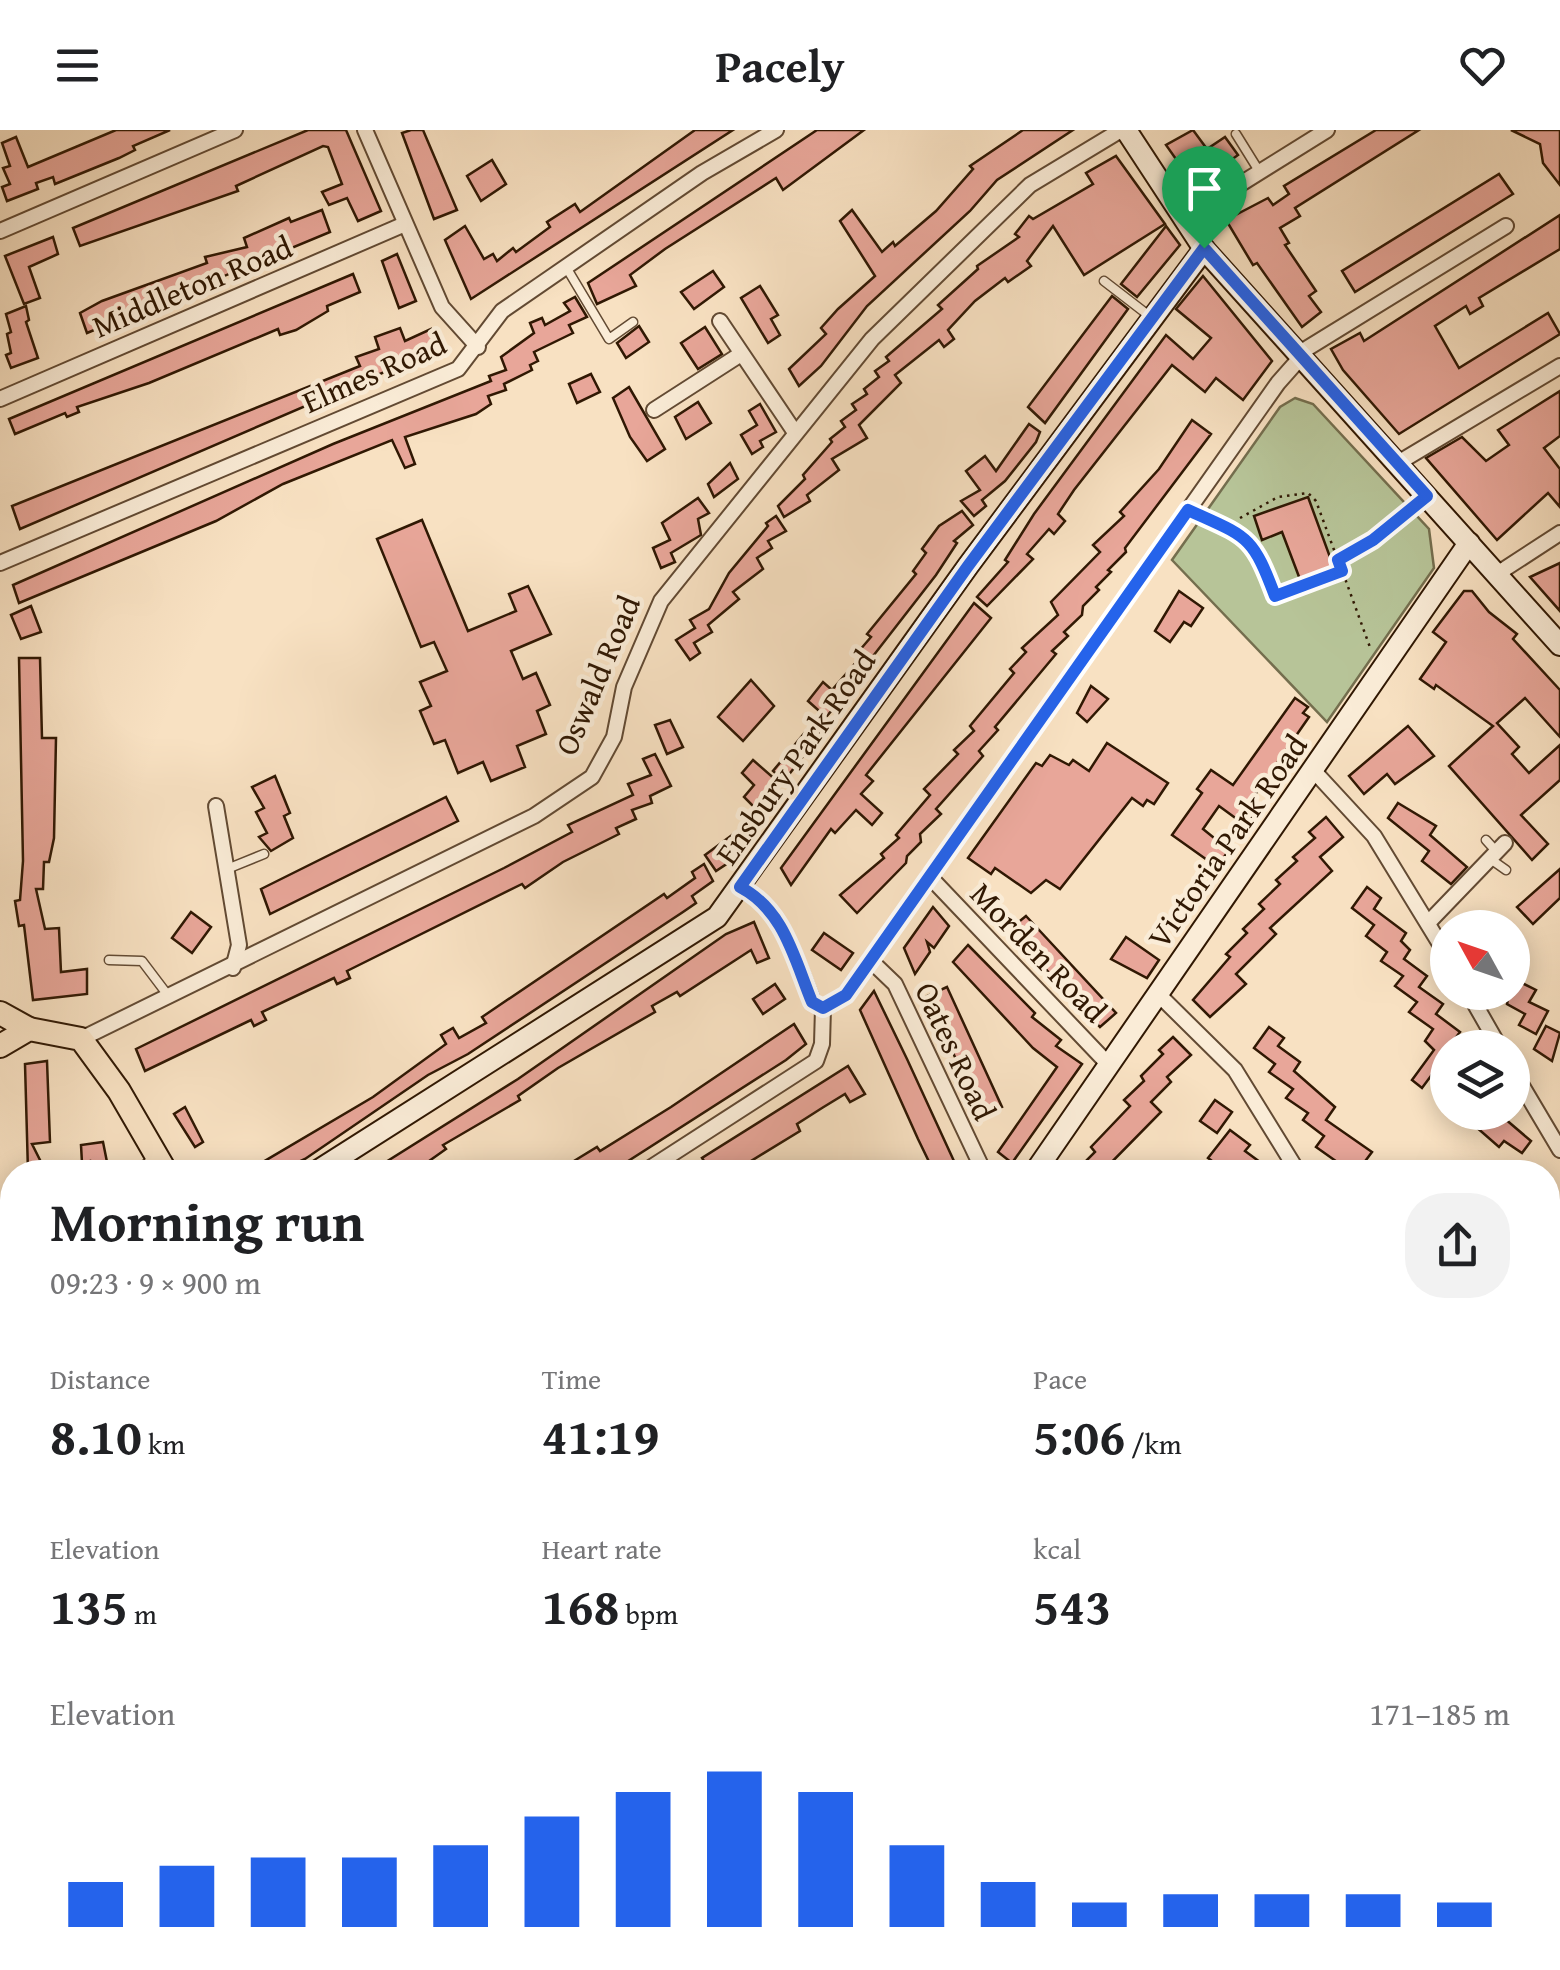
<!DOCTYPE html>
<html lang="en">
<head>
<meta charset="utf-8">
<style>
	body { margin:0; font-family:"Gentium Book Plus",serif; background:#f2f2f2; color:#202124; height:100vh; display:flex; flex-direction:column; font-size:38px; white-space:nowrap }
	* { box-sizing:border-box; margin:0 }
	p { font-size:32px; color:#757577 }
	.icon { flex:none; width:55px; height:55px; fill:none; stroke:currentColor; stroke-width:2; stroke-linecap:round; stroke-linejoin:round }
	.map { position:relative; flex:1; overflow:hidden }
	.drawer { position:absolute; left:0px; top:1030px; width:1560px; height:810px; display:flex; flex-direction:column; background:#fff; border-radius:40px 40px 0 0; box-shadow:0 5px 25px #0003 }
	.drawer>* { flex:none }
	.needle { width:65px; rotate:310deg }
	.controls { position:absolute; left:1430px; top:780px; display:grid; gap:20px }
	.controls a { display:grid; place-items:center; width:100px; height:100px; border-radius:50%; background:#fff; box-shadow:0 5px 25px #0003; font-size:50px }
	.pin { position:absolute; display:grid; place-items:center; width:85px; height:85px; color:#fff; margin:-102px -42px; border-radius:50% 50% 50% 0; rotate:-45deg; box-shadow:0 0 10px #0007 }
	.pin .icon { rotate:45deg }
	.round { display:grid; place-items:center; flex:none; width:105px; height:105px; border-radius:40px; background:#f2f2f2 }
	.summary { display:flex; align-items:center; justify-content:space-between; height:170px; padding:0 50px }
	h1 { font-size:55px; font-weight:700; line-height:75px }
	.stats { display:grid; grid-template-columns:repeat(3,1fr); gap:15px; height:170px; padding:10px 50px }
	.stats div { display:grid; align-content:center }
	.stats b { font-size:50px; font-weight:700 }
	.stats small { font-size:28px; font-weight:400 }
	.stats p { font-size:28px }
	.chart { height:280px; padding:20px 50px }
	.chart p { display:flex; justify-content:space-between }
	.chart svg { width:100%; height:180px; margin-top:10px; stroke:#2563eb; stroke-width:6 }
	header { display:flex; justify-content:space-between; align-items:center; height:130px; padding:0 50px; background:#fff; font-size:45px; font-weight:700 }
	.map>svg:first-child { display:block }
	.green { fill:#b7c498; stroke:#746e4e; stroke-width:2.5 }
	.building { fill:#e8a699; stroke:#301803; stroke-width:2.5 }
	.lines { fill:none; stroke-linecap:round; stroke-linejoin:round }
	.lane-casing { stroke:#624a33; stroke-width:11 }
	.street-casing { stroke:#624a33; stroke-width:18 }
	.secondary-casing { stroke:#301803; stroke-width:24 }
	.primary-casing { stroke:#301803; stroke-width:26 }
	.path { stroke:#301803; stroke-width:2.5; stroke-dasharray:2.5 5; stroke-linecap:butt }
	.lane { stroke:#faecd7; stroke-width:8 }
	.street { stroke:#faecd7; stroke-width:14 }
	.secondary { stroke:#faecd7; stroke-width:20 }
	.primary { stroke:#f8e1c2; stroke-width:22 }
	.route-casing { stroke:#fff; stroke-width:20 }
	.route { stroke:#2563eb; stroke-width:12 }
	.labels { text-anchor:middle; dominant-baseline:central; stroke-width:9; stroke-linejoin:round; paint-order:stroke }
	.street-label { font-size:32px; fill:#301803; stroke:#faecd7 }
</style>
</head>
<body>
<header><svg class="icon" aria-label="menu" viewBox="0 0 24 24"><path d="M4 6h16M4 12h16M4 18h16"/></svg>Pacely<svg class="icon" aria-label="heart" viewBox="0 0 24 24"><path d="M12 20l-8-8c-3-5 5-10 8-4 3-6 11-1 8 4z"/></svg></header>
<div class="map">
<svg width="1560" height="1840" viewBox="0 0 1560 1840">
	<rect width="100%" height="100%" fill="#f8e1c2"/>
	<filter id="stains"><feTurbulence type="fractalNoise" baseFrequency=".002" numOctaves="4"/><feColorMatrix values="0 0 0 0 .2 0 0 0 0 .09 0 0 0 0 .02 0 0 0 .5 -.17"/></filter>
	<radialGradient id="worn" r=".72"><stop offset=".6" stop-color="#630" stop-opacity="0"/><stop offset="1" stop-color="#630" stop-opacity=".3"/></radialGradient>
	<g class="green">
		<path d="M1295,268L1313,274L1429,399L1434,438L1327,592L1172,430L1280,277Z"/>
		<path d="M1560,1262V1361L1548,1342V1268Z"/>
	</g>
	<g class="building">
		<path d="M116,0H170L133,16L135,20L119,28L55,54L53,47L36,53L38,59L7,71L2,57L10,54L3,38L10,36L2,13L16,7L28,37Z"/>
		<path d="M308,0H346L381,81L358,91L347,68L329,75L322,62L342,54L328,17L323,16L236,56L238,61L80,116L73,98Z"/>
		<path d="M411,0H423L457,80L434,89L402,3Z"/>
		<path d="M695,0H733L471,169L445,110L465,96L484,129L493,124L497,131L513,118L516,122L550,97L547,92L575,74L580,82Z"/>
		<path d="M817,0H864L783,60L776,48L665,119L630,145L636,156L597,174L588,153Z"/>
		<path d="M1023,0H1073L997,50L970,81L867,176L821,236L799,256L789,239L826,204L821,198L838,179L875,146L840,91L852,80L882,122L893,112L895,116L936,81L973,39L970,36Z"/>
		<path d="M1193,0L1207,19L1225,7L1238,25L1195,56L1166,15Z"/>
		<path d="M1376,0H1419L1295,78L1300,86L1280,98L1289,113L1285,115L1316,161L1309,166L1321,182L1302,197L1257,133L1253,135L1226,90L1268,68L1273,75L1289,64L1284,56Z"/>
		<path d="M1511,0H1560V55L1543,33L1540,14Z"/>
		<path d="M1116,26L1165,94L1084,145L1053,96L1027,131L1031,136L1008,152L1005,148L975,171L948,200L954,209L944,217L939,210L895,245L901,253L859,295L867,308L832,329L839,340L807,365L810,371L784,387L778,376L805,349L803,345L832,312L830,309L845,297L841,291L856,280L852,274L867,264L864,259L879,247L875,241L889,231L886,227L942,179L938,175L978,139L977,136L1019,107L1015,104L1029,86L1033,89L1093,54L1086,43Z"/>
		<path d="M492,30L506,54L481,71L467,46Z"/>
		<path d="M1499,44L1513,64L1355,162L1342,141Z"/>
		<path d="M322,80L330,102L87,203L80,183L102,171L207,133L205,127L247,117L244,108L289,88L291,92Z"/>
		<path d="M1560,85V119L1479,168L1483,176L1470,184L1466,176L1435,196L1459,238L1548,183L1560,204L1399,304L1343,240L1331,219L1360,203L1364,211Z"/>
		<path d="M1166,96L1180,115L1137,167L1121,154Z"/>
		<path d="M53,107L58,124L29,137L40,168L24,174L5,126Z"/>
		<path d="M397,124L416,171L399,178L382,131Z"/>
		<path d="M713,141L724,157L694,179L681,162Z"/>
		<path d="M353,144L360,162L327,176L328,181L296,200L280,205L278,199L149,253L77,277L79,282L67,287L65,283L15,304L9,289Z"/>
		<path d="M1203,146L1272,231L1243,270L1216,248L1205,262L1172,235L1074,360L1058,384L1065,391L1054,404L1049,399L1027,424L1033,429L987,476L977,467L1008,432L1005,430L1034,384L1166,205L1193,229L1211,208L1176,179Z"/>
		<path d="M760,156L778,185L771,189L780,205L768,213L741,168Z"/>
		<path d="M1112,166L1128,179L1045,293L1028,277Z"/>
		<path d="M575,167L587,187L569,195L573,203L534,222L538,231L530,235L532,240L504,254L506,260L488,266L491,274L476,284L405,307L415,334L405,338L392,310L283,354L216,391L19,473L13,455L333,314L491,251L489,246L506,240L501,227L534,203L530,193L542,188L545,195L570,181L564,173Z"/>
		<path d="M26,176L29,190L26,192L38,228L11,238L6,225L11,223L7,204L11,202L6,184Z"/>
		<path d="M639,196L649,212L626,228L617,213Z"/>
		<path d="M705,197L722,224L698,239L681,213Z"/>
		<path d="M400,198L405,211L431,199L438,219L20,399L12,376L360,236L356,227L379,219L375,207Z"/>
		<path d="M591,244L600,262L577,273L569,254Z"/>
		<path d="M629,257L665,319L647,331L630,307L613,268Z"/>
		<path d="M1560,261V306L1544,318L1560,339V377L1548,363L1497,410L1426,328L1462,307L1486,331L1509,315L1498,300Z"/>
		<path d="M698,272L711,293L686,309L675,287Z"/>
		<path d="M760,274L776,302L760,311L763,317L752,324L741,305L757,295L749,281Z"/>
		<path d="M1192,290L1211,304L1125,418L1126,422L1108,440L1111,442L1096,457L1099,460L1083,476L1082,485L1064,502L1068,506L1052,521L1056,524L995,597L998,600L979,621L983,626L936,679L941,684L920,704L921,712L907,726L906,733L857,783L840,765L884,728L881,724L899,708L896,705L930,665L924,659L958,624L954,620L974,601L970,596L1014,543L1010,539L1026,522L1022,518L1058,485L1051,472L1100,422L1093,415L1124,386L1120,382L1159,339Z"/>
		<path d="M1029,294L1040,302L1036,312L1005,351L982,370L986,376L974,386L961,371L980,360L966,341L985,326L996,341Z"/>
		<path d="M730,333L738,349L714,367L708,354Z"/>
		<path d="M1308,367L1334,438L1301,452L1282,402L1262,410L1254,386Z"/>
		<path d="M698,368L709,383L698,389L701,405L671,423L675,432L661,438L653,418L670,410L662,393Z"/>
		<path d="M962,381L973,395L954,411L957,413L936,445L870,530L859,521L871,507L867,504L916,444L913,441L926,423L922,419L939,396Z"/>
		<path d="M776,386L786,401L768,411L772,418L757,428L763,439L733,462L739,469L708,495L712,502L694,513L700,523L690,530L676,510L695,498L690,490L709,479L729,443L768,396L766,393Z"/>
		<path d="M422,390L468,501L516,481L509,464L528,456L551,504L511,521L523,549L536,543L550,575L537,581L546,604L517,616L525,637L491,651L483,632L458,643L445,610L434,614L420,581L431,576L420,552L447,541L434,512L421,517L377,409Z"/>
		<path d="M1560,433V481L1530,447Z"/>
		<path d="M1179,461L1203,478L1191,496L1184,492L1170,512L1155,501Z"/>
		<path d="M1464,461H1472L1489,482L1517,504L1513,509L1560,560V607L1525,568L1497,593L1519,617L1512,624L1529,643L1560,615V650L1521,685L1548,714L1532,730L1449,636L1493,596L1436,555L1434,559L1420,549L1446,512L1433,502Z"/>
		<path d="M974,473L991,488L866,645L873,651L861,664L882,683L872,695L856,680L835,703L831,699L791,755L781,738Z"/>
		<path d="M31,476L41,502L21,509L11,485Z"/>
		<path d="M19,528H40L42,608H56L54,708L49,732H44L43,759H36L45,799L59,798L61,842L87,839V864L33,870L24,795L19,796L15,771L20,770L23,731Z"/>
		<path d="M858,530L868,539L826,587L808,571L823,552L832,560Z"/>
		<path d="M751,550L774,576L743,611L718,587Z"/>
		<path d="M1091,556L1108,569L1087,592L1077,583Z"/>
		<path d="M1295,568L1308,577L1303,583L1309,587L1252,669L1260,675L1245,695L1219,676L1203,699L1229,720L1217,737L1172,705L1202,663L1197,659L1211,640L1233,655Z"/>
		<path d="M670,590L683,617L667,624L655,595Z"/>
		<path d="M811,595L821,603L784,651L773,641Z"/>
		<path d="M1408,596L1434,626L1395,654L1387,644L1364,664L1349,646Z"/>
		<path d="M1107,613L1168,653L1154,674L1147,670L1143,676L1132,668L1060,759L1046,750L1031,763L995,738L991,744L968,728L1036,633L1042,636L1050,625L1069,635L1073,630L1089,641Z"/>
		<path d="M655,624L671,656L650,666L652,673L632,680L636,689L616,698L619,704L563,732L525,758L522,754L347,841L350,848L337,854L334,848L262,882L266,890L254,896L251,890L145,941L136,919L504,738L572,702L568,695L633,665L628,654L651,645L643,629Z"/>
		<path d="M753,630L777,651L756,679L744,667L754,655L742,643Z"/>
		<path d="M275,646L290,683L284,686L293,708L271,721L259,707L267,703L256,682L264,678L252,657Z"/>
		<path d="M446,667L458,691L270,784L261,759Z"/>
		<path d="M1398,673L1436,696L1430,705L1467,737L1451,754L1422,731L1429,721L1388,688Z"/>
		<path d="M1326,687L1343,707L1320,727L1332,741L1270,798L1276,804L1236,844L1246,854L1210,887L1193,870L1230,827L1226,824L1247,803L1243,799L1264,779L1259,774L1280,754L1276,750L1297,731L1293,727L1315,708L1309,702Z"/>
		<path d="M736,702L744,716L725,728L728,733L716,741L705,725Z"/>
		<path d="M704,734L713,751L692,766L696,773L683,782L468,924L428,945L305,1029L277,1042H246L373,967L446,914L441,905L453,898L459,908L486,893L482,887L664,764L667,768L695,748L692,742Z"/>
		<path d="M1560,739V768L1533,794L1517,777Z"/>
		<path d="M1367,757L1381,768L1374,779L1406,803L1401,811L1410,820L1404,829L1427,846L1419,857L1443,874L1436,884L1460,902L1448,918V936L1442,931L1422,958L1412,950L1434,920L1425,911L1433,899L1409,882L1417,872L1395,856L1403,846L1381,831L1387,822L1366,806L1374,795L1352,778Z"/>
		<path d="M933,777L949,796L934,818L927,812L930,822L915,844L904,818Z"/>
		<path d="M191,782L211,797L192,823L172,808Z"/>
		<path d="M1026,786L1116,883L1100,897L1009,800Z"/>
		<path d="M754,792L769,828L757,833L751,820L680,866L677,862L652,876L655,882L558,938L518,966L520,970L443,1015L446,1019L415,1041L412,1037L402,1042H370L518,949L726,804Z"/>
		<path d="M824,803L853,823L841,840L812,820Z"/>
		<path d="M1126,807L1159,830L1147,848L1111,829Z"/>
		<path d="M968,815L1035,883L1032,887L1061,910L1056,916L1082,934L1012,1033L998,1022L1057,937L1033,918L953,832Z"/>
		<path d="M1512,848L1536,860L1529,872L1548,881L1536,904L1519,895L1525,884L1507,874Z"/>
		<path d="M775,854L785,869L763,884L753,869Z"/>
		<path d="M947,857L1002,977L982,986L927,866Z"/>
		<path d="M874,861L907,929L959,1042H934L918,1009L860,880Z"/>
		<path d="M794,894L806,914L786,930L611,1042H575L569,1034L597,1017L600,1021L671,977Z"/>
		<path d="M1546,896L1560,903L1552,931L1534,919Z"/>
		<path d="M1269,897L1284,908L1278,916L1300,932L1294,941L1335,977L1326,990L1372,1022L1357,1042H1334L1340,1034L1316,1017L1324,1006L1303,990L1308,983L1286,968L1293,959L1269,942L1275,934L1254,918Z"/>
		<path d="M1173,907L1191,925L1167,947L1171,952L1151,972L1161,982L1102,1042H1075L1095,1022L1091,1017L1130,976L1124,970L1144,951L1141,946L1163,924L1159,920Z"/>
		<path d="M47,931L50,1012L32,1014L46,1042H28L25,934Z"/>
		<path d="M848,936L865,964L850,972L845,964L822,978L797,994L800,1001L733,1042H711L702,1028Z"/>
		<path d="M1215,970L1232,982L1217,1003L1200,991Z"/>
		<path d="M185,977L203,1012L195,1017L174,984Z"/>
		<path d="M1459,982H1497L1531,1011L1522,1023L1504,1011L1499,1017Z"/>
		<path d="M1230,1000L1250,1015L1245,1021L1264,1035L1258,1042H1227L1208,1028Z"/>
		<path d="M103,1012L109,1042H91L90,1031L82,1033L81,1015Z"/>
		<path d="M1559,1154H1560V1229L1548,1224V1184Z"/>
		<path d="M12,1327V1371L0,1382V1338Z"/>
		<path d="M1548,1362L1560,1383V1433L1548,1412Z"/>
		<path d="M1548,1532L1560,1552V1607L1548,1585Z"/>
		<path d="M955,1828H995L1016,1840H976Z"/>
		<path d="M1167,1828H1223L1244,1840H1189Z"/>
	</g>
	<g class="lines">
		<g class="lane-casing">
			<g id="lane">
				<path d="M1236,4L1259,41"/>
				<path d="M566,137L609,209L633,192"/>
				<path d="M1104,151L1152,188"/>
				<path d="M1189,380L1243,405L1257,417"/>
				<path d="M1486,710L1496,721"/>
				<path d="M1489,728L1506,740"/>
				<path d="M227,739L264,724"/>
				<path d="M109,830L142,831L170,868"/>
				<path d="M134,1042L153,1029"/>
			</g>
		</g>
		<g class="street-casing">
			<g id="street">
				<path d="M365,0L442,177L478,217"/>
				<path d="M1186,88L1327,0"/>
				<path d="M0,101L235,0"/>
				<path d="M720,191L794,301"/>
				<path d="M1298,224L1506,96"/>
				<path d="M0,269L405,94"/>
				<path d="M654,280L741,224"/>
				<path d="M1398,333L1560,236"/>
				<path d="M0,433L458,239L502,181L702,43L776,0"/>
				<path d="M1497,444L1560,403"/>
				<path d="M1313,640L1374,706L1448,827"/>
				<path d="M216,676L239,815L233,838"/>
				<path d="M929,746L1109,935"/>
				<path d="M1428,793L1505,713"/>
				<path d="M870,830L895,854L984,1042"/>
				<path d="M1468,862L1500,918"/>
				<path d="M1158,864L1235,940L1298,1042"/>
				<path d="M823,878L846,865L1278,253L1301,227"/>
				<path d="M81,909L534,686L592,647L614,607L624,557L661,471L872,209L1030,55L1121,0"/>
				<path d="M1512,939L1560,1020"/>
				<path d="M644,1042L816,931L822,914L823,878L813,872C794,828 784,780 740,757"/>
				<path d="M1548,1117L1560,1098"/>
				<path d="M1548,1473L1560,1495"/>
				<path d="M0,1600L12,1589"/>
				<path d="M0,1698L12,1715"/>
				<path d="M1548,1749H1560"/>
				<path d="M99,1828L109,1840"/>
				<path d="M114,1840L128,1828"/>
				<path d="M467,1840L472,1828"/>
				<path d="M797,1840L805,1828"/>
				<path d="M1371,1840L1380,1828"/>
			</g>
		</g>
		<g class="secondary-casing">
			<g id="secondary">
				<path d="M1126,0L1204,119L1560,515"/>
				<path d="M316,1042L717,787L968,436L1204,119"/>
				<path d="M1035,1042L1469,413"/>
				<path d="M1041,1828L1056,1840"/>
			</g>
		</g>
		<g class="primary-casing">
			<g id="primary">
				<path d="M0,883L29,899"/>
				<path d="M0,916L29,899L81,909L119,961L166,1042"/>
				<path d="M0,1202L12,1215"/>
				<path d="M489,1828L499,1840"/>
			</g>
		</g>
		<g class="path">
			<path d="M1240,388L1278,367L1308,363L1316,371L1337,428"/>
			<path d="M1261,430L1275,466L1342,441L1338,430L1411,379"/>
			<path d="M1343,443L1371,520"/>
		</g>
		<use href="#lane" class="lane"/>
		<use href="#street" class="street"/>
		<use href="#secondary" class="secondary"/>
		<use href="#primary" class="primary"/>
	</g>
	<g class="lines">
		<g class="route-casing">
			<path id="route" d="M1204,118L1427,366L1373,410L1338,430L1342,441L1275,466C1252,404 1247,407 1188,380L846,865L823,878L812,872C794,828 784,780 740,757L968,436Z"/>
		</g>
		<use href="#route" class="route"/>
	</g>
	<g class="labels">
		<g class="street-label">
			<text transform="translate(192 156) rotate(-23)">Middleton Road</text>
			<text transform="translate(374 242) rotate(-24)">Elmes Road</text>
			<text transform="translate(597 545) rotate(-67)">Oswald Road</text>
			<text transform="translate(795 627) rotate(-55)">Ensbury Park Road</text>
			<text transform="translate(1227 711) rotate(-55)">Victoria Park Road</text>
			<text transform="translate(1039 822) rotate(46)">Morden Road</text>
			<text transform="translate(956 921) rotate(65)">Oates Road</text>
		</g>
	</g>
	<rect width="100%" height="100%" filter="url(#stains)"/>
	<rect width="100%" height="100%" fill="url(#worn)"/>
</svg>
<div class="controls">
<a><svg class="needle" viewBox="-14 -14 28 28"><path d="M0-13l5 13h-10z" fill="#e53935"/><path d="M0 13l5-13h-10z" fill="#757577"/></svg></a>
<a><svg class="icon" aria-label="layers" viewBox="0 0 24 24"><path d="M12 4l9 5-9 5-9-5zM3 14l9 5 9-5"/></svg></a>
</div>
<div class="pin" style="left:1204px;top:118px;background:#1e9e55"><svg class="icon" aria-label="arrive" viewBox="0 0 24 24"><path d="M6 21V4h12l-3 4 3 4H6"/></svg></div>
<section class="drawer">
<div class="summary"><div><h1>Morning run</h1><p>09:23 · 9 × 900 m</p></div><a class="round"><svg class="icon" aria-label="share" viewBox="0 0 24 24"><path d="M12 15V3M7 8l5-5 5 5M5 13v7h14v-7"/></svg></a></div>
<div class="stats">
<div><p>Distance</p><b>8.10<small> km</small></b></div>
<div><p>Time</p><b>41:19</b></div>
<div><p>Pace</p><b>5:06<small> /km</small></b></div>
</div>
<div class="stats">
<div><p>Elevation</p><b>135<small> m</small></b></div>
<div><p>Heart rate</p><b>168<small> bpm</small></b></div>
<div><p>kcal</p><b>543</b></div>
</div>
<div class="chart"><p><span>Elevation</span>171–185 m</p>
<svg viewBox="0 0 160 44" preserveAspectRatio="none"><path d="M5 44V33M15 44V29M25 44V27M35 44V27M45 44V24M55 44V17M65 44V11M75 44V6M85 44V11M95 44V24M105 44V33M115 44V38M125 44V36M135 44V36M145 44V36M155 44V38"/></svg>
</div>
</section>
</div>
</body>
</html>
